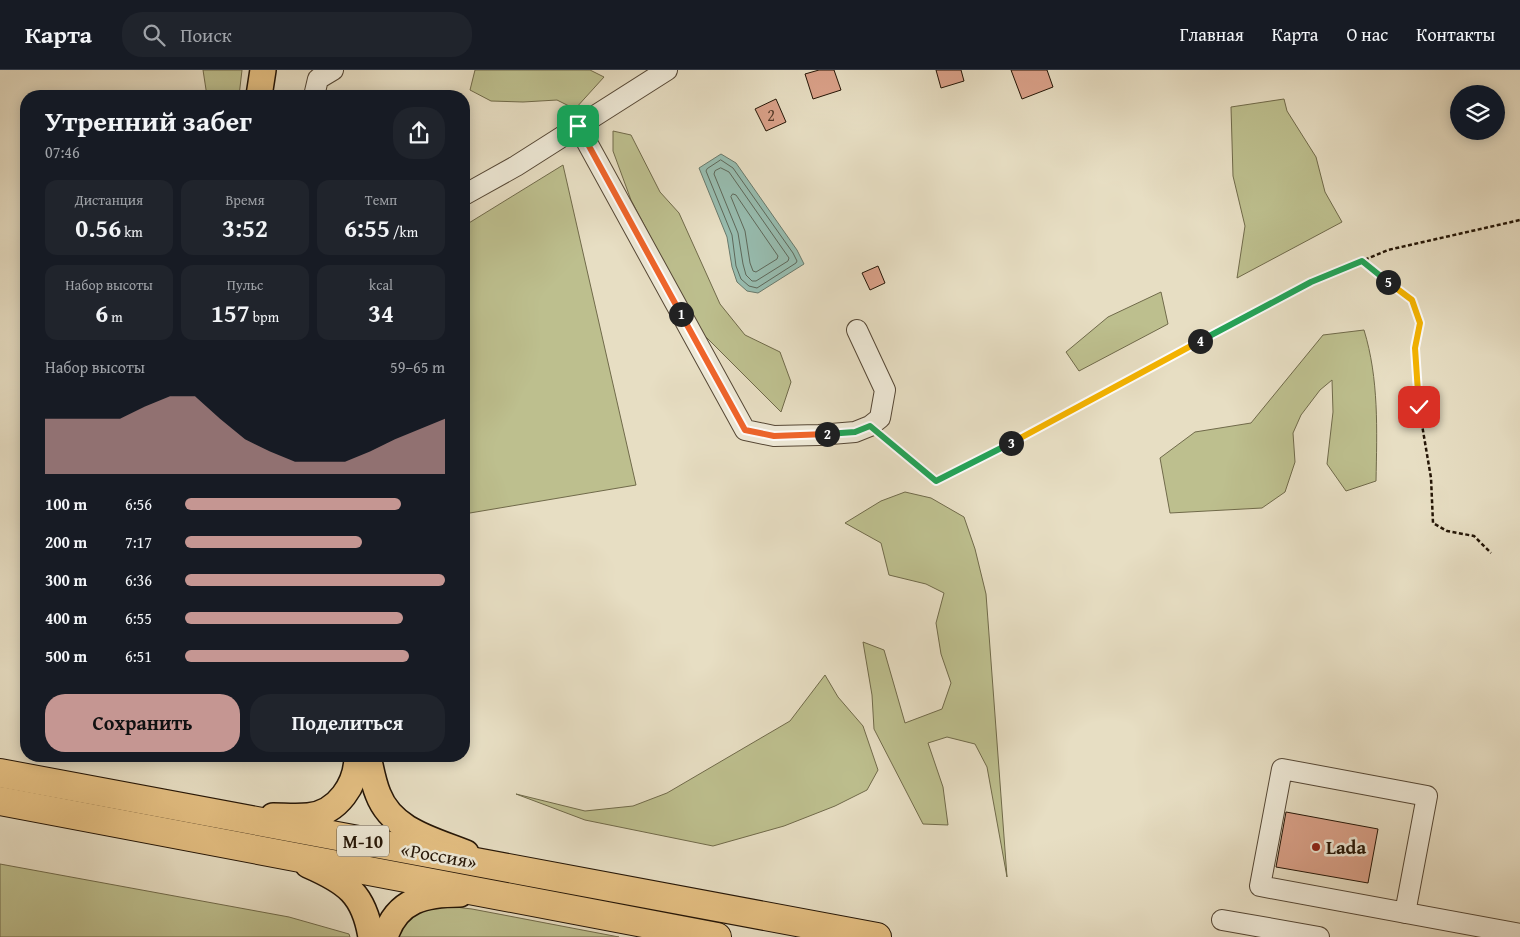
<!DOCTYPE html>
<html lang="ru">
<head>
<meta charset="utf-8">
<style>
	body { margin:0; font-family:"Gentium Book Plus",serif; background:#20242c; color:#f1f3f6; height:100vh; display:flex; flex-direction:column; font-size:19px; white-space:nowrap }
	* { box-sizing:border-box; margin:0 }
	p { font-size:16px; color:#9ea1a6 }
	.icon { flex:none; width:28px; height:28px; fill:none; stroke:currentColor; stroke-width:2; stroke-linecap:round; stroke-linejoin:round }
	.map { position:relative; flex:1; overflow:hidden }
	.panel { position:absolute; left:20px; top:20px; width:450px; height:672px; display:flex; flex-direction:column; background:#171b24; border-radius:20px; box-shadow:0 2px 12px #0003 }
	.panel>* { flex:none }
	.buttons { position:absolute; left:1450px; top:15px; display:grid; gap:10px }
	.buttons a { display:grid; place-items:center; width:55px; height:55px; border-radius:50%; background:#171b24; box-shadow:0 2px 12px #0003; font-size:25px }
	.pin { position:absolute; display:grid; place-items:center; width:42px; height:42px; color:#fff; margin:-21px; border-radius:10px; box-shadow:0 2px 8px #0006 }
	.km { position:absolute; width:25px; height:25px; margin:-12px; border-radius:50%; background:#222; color:#fff; font-size:14px; line-height:25px; text-align:center }
	.round { display:grid; place-items:center; flex:none; width:52px; height:52px; border-radius:20px; background:#20242c }
	.headline { display:flex; align-items:center; justify-content:space-between; height:85px; padding:0 25px }
	h1 { font-size:28px; font-weight:800; line-height:38px }
	.stats { display:grid; grid-template-columns:repeat(3,1fr); gap:8px; height:85px; padding:5px 25px }
	.stats div { display:grid; align-content:center; border-radius:12px; background:#20242c; text-align:center }
	.stats b { font-size:25px; font-weight:800 }
	.stats small { font-size:14px; font-weight:400 }
	.stats p { font-size:14px }
	.chart { height:140px; padding:10px 25px }
	.chart p { display:flex; justify-content:space-between }
	.chart svg { width:100%; height:90px; margin-top:5px; fill:#c59692; opacity:.7 }
	.cta { display:flex; gap:10px; margin-top:auto; padding:10px 25px }
	.cta a { flex:1; height:58px; border-radius:20px; background:#c59692; color:#111; font-size:20px; font-weight:800; line-height:58px; text-align:center }
	.cta a+a { background:#20242c; color:#f1f3f6 }
	ul { padding:0 25px; list-style:none; font-size:16px }
	li { display:grid; grid-template-columns:80px 60px 1fr; align-items:center; height:38px }
	li i { height:12px; border-radius:6px; background:#c59692 }
	header { display:flex; align-items:center; gap:30px; box-sizing:border-box; height:70px; padding:0 25px; background:#171b24; border-bottom:1px solid #363941 }
	header strong { font-size:24px }
	nav { display:flex; gap:28px; margin-inline-start:auto; font-size:18px }
	.search { width:350px; height:45px; background:#20242c; display:flex; align-items:center; gap:12px; box-sizing:border-box; padding:0 18px; border-radius:20px; color:#9ea1a6; font-size:19px }
	.map>svg:first-child { display:block }
	.green { fill:#bdbf8e; stroke:#706a4a }
	.water { fill:#97bcaf; stroke:#69796b }
	.lines { fill:none; stroke-linecap:round; stroke-linejoin:round }
	.shore { stroke:#5e685a; stroke-width:1 }
	.building { fill:#daa189; stroke:#241506 }
	.minor-casing { stroke:#554735; stroke-width:22 }
	.major-casing { stroke:#241506; stroke-width:28 }
	.highway-casing { stroke:#241506; stroke-width:30 }
	.path { stroke:#241506; stroke-width:2.5; stroke-dasharray:4 2.5; stroke-linecap:butt }
	.minor { stroke:#efead8; stroke-width:20 }
	.major { stroke:#e4bf82; stroke-width:25 }
	.highway { stroke:#e4bf82; stroke-width:28 }
	.split-1-casing { stroke:#fff; stroke-width:10 }
	.split-2-casing { stroke:#fff; stroke-width:10 }
	.split-3-casing { stroke:#fff; stroke-width:10 }
	.split-4-casing { stroke:#fff; stroke-width:10 }
	.split-5-casing { stroke:#fff; stroke-width:10 }
	.split-6-casing { stroke:#fff; stroke-width:10 }
	.split-1 { stroke:#f0652b; stroke-width:6 }
	.split-2 { stroke:#f0652b; stroke-width:6 }
	.split-3 { stroke:#22a559; stroke-width:6 }
	.split-4 { stroke:#f5b400; stroke-width:6 }
	.split-5 { stroke:#22a559; stroke-width:6 }
	.split-6 { stroke:#f5b400; stroke-width:6 }
	.poi-dot { fill:#8f2418; stroke:#efead8; stroke-width:2 }
	.labels { text-anchor:middle; dominant-baseline:central; stroke-width:5; stroke-linejoin:round; paint-order:stroke }
	.number-label { font-size:16px; fill:#523827 }
	.shield { fill:#efead8; stroke:#615545; stroke-width:1 }
	.shield-label { font-size:18px; font-weight:bold; fill:#241506 }
	.poi-label { font-size:19px; font-weight:bold; fill:#241506; stroke:#efead8; text-anchor:start }
	.street-label { font-size:19px; fill:#241506; stroke:#efead8 }
</style>
</head>
<body>
<header>
<strong>Карта</strong>
<div class="search"><svg class="icon" aria-label="search" viewBox="0 0 24 24"><circle cx="10" cy="10" r="6"/><path d="M15 15l6 6"/></svg>Поиск</div>
<nav><a>Главная</a><a>Карта</a><a>О нас</a><a>Контакты</a></nav>
</header>
<div class="map">
<svg width="1520" height="867" viewBox="0 0 1520 867">
	<rect width="100%" height="100%" fill="#e7dec3"/>
	<filter id="stains"><feTurbulence type="fractalNoise" baseFrequency=".004" numOctaves="4"/><feColorMatrix values="0 0 0 0 .2 0 0 0 0 .09 0 0 0 0 .02 0 0 0 .5 -.17"/></filter>
	<radialGradient id="worn" r=".72"><stop offset=".6" stop-color="#630" stop-opacity="0"/><stop offset="1" stop-color="#630" stop-opacity=".3"/></radialGradient>
	<g class="green">
		<path d="M203,0H242L239,26H207Z"/>
		<path d="M475,0H590L604,7L575,39L557,30L523,32L491,31L470,20Z"/>
		<path d="M1284,29L1287,41L1316,87L1325,122L1342,152L1237,208L1245,156L1233,106L1231,37Z"/>
		<path d="M613,61L631,65L660,122L679,143L720,234L745,265L780,282L791,312L781,342L701,262L631,130L613,81Z"/>
		<path d="M563,95L636,415L464,444V156Z"/>
		<path d="M1161,222L1168,254L1079,301L1066,282L1108,247Z"/>
		<path d="M1364,260C1379,309 1377,360 1376,411L1346,421L1327,394L1333,342L1332,310L1320,320L1301,345L1293,363L1295,392L1285,422L1262,438L1170,443L1160,388L1195,362L1251,353L1323,265Z"/>
		<path d="M905,422L931,428L964,447L975,479L986,524L1007,807L987,697L975,674L947,667L928,673L943,717L948,755L923,754L874,659L872,625L863,572L884,580L905,653L942,639L951,613L941,584L936,553L944,523L926,514L889,505L881,473L845,453L881,431Z"/>
		<path d="M825,605L838,627L863,656L878,700L867,720L835,736L784,756L713,776L585,750L516,724L585,741L633,736L667,723L790,651Z"/>
		<path d="M0,794L289,847L349,864L350,867H0Z"/>
		<path d="M438,835L472,839L619,867H397L408,846Z"/>
	</g>
	<path class="water" d="M721,84L736,93L797,180L804,194L758,223L747,221L737,212L732,197L727,167L699,98Z"/>
	<g class="lines">
		<g class="shore">
			<path d="M721,90L733,98L793,183L797,191L796,193L757,218L749,216L741,209L736,196L732,165L706,101L707,99Z"/>
			<path d="M721,98L729,102L789,188L788,191L756,211H752L746,205L743,194L738,163L714,104L715,101Z"/>
			<path d="M733,124L736,125L778,186L777,189L756,202L753,201L750,193L745,161L731,127Z"/>
		</g>
	</g>
	<g class="building">
		<path d="M819,0H834L841,20L813,29L805,4Z"/>
		<path d="M936,0H961L964,11L941,18Z"/>
		<path d="M1011,0H1047L1053,17L1022,29Z"/>
		<path d="M776,29L786,52L766,61L755,39Z"/>
		<path d="M878,196L885,213L870,220L862,203Z"/>
		<path d="M1286,742L1378,759L1368,813L1276,797Z"/>
	</g>
	<g class="lines">
		<g class="minor-casing">
			<g id="minor">
				<path d="M314,26L318,9L333,0"/>
				<path d="M578,56L745,360L774,366L819,365L855,362L870,356L880,348L885,320L857,260"/>
				<path d="M464,125L516,96L667,0"/>
				<path d="M1405,843L1427,726L1282,699L1260,816L1520,864"/>
				<path d="M1222,850L1319,867"/>
			</g>
		</g>
		<g class="major-casing">
			<g id="major">
				<path d="M259,26L263,0"/>
				<path d="M368,686C371,699 373,712 378,724C392,761 434,770 466,783"/>
				<path d="M273,746C284,746 296,747 308,746C338,743 357,714 357,686"/>
				<path d="M308,795C347,812 364,824 371,867"/>
				<path d="M385,867C397,829 426,824 460,824"/>
			</g>
		</g>
		<g class="highway-casing">
			<g id="highway">
				<path d="M0,703L877,867"/>
				<path d="M0,731L717,867"/>
			</g>
		</g>
		<g class="path">
			<path d="M1361,191L1412,230L1420,253L1415,278L1416,311L1419,337L1431,408L1433,453L1447,461L1474,466L1491,483"/>
			<path d="M883,366L936,411L967,397L1311,212L1388,180L1520,150"/>
		</g>
		<use href="#minor" class="minor"/>
		<use href="#major" class="major"/>
		<use href="#highway" class="highway"/>
	</g>
	<g class="lines">
		<g class="split-1-casing">
			<path id="split-1" d="M578,56L681,244"/>
		</g>
		<g class="split-2-casing">
			<path id="split-2" d="M681,244L745,360L774,366L827,364"/>
		</g>
		<g class="split-3-casing">
			<path id="split-3" d="M827,364L855,362L870,356L936,411L1011,373"/>
		</g>
		<g class="split-4-casing">
			<path id="split-4" d="M1011,373L1200,271"/>
		</g>
		<g class="split-5-casing">
			<path id="split-5" d="M1200,271L1311,212L1362,191L1388,212"/>
		</g>
		<g class="split-6-casing">
			<path id="split-6" d="M1388,212L1412,230L1420,253L1415,278L1419,337"/>
		</g>
		<use href="#split-1" class="split-1"/>
		<use href="#split-2" class="split-2"/>
		<use href="#split-3" class="split-3"/>
		<use href="#split-4" class="split-4"/>
		<use href="#split-5" class="split-5"/>
		<use href="#split-6" class="split-6"/>
	</g>
	<circle class="poi-dot" cx="1316" cy="777" r="5"/>
	<g class="labels">
		<g class="number-label">
			<text x="771" y="45">2</text>
		</g>
		<rect class="shield" x="337" y="755.5" width="52" height="31" rx="4"/>
		<g class="shield-label">
			<text x="363" y="771">М-10</text>
		</g>
		<g class="poi-label">
			<text x="1326" y="777">Lada</text>
		</g>
		<g class="street-label">
			<text transform="translate(439 785) rotate(10)">«Россия»</text>
		</g>
	</g>
	<rect width="100%" height="100%" filter="url(#stains)"/>
	<rect width="100%" height="100%" fill="url(#worn)"/>
</svg>
<div class="buttons">
<a><svg class="icon" aria-label="layers" viewBox="0 0 24 24"><path d="M12 4l9 5-9 5-9-5zM3 14l9 5 9-5"/></svg></a>
</div>
<div class="pin" style="left:578px;top:56px;background:#1e9e55"><svg class="icon" aria-label="arrive" viewBox="0 0 24 24"><path d="M6 21V4h12l-3 4 3 4H6"/></svg></div>
<div class="pin" style="left:1419px;top:337px;background:#d93025"><svg class="icon" aria-label="check" viewBox="0 0 24 24"><path d="M5 12l5 5 9-10"/></svg></div>
<b class="km" style="left:681px;top:244px">1</b>
<b class="km" style="left:827px;top:364px">2</b>
<b class="km" style="left:1011px;top:373px">3</b>
<b class="km" style="left:1200px;top:271px">4</b>
<b class="km" style="left:1388px;top:212px">5</b>
<section class="panel">
<div class="headline"><div><h1>Утренний забег</h1><p>07:46</p></div><a class="round"><svg class="icon" aria-label="share" viewBox="0 0 24 24"><path d="M12 15V3M7 8l5-5 5 5M5 13v7h14v-7"/></svg></a></div>
<div class="stats">
<div><p>Дистанция</p><b>0.56<small> km</small></b></div>
<div><p>Время</p><b>3:52</b></div>
<div><p>Темп</p><b>6:55<small> /km</small></b></div>
</div>
<div class="stats">
<div><p>Набор высоты</p><b>6<small> m</small></b></div>
<div><p>Пульс</p><b>157<small> bpm</small></b></div>
<div><p>kcal</p><b>34</b></div>
</div>
<div class="chart"><p><span>Набор высоты</span>59–65 m</p>
<svg viewBox="0 0 160 44" preserveAspectRatio="none"><path d="M0 44V17L10 17L20 17L30 17L40 11L50 6L60 6L70 17L80 27L90 33L100 38L110 38L120 38L130 33L140 27L150 22L160 17V44z"/></svg>
</div>
<ul>
<li><b>100 m</b>6:56<i style="width:83%"></i></li>
<li><b>200 m</b>7:17<i style="width:68%"></i></li>
<li><b>300 m</b>6:36<i style="width:100%"></i></li>
<li><b>400 m</b>6:55<i style="width:84%"></i></li>
<li><b>500 m</b>6:51<i style="width:86%"></i></li>
</ul>
<div class="cta"><a>Сохранить</a><a>Поделиться</a></div>
</section>
</div>
</body>
</html>
